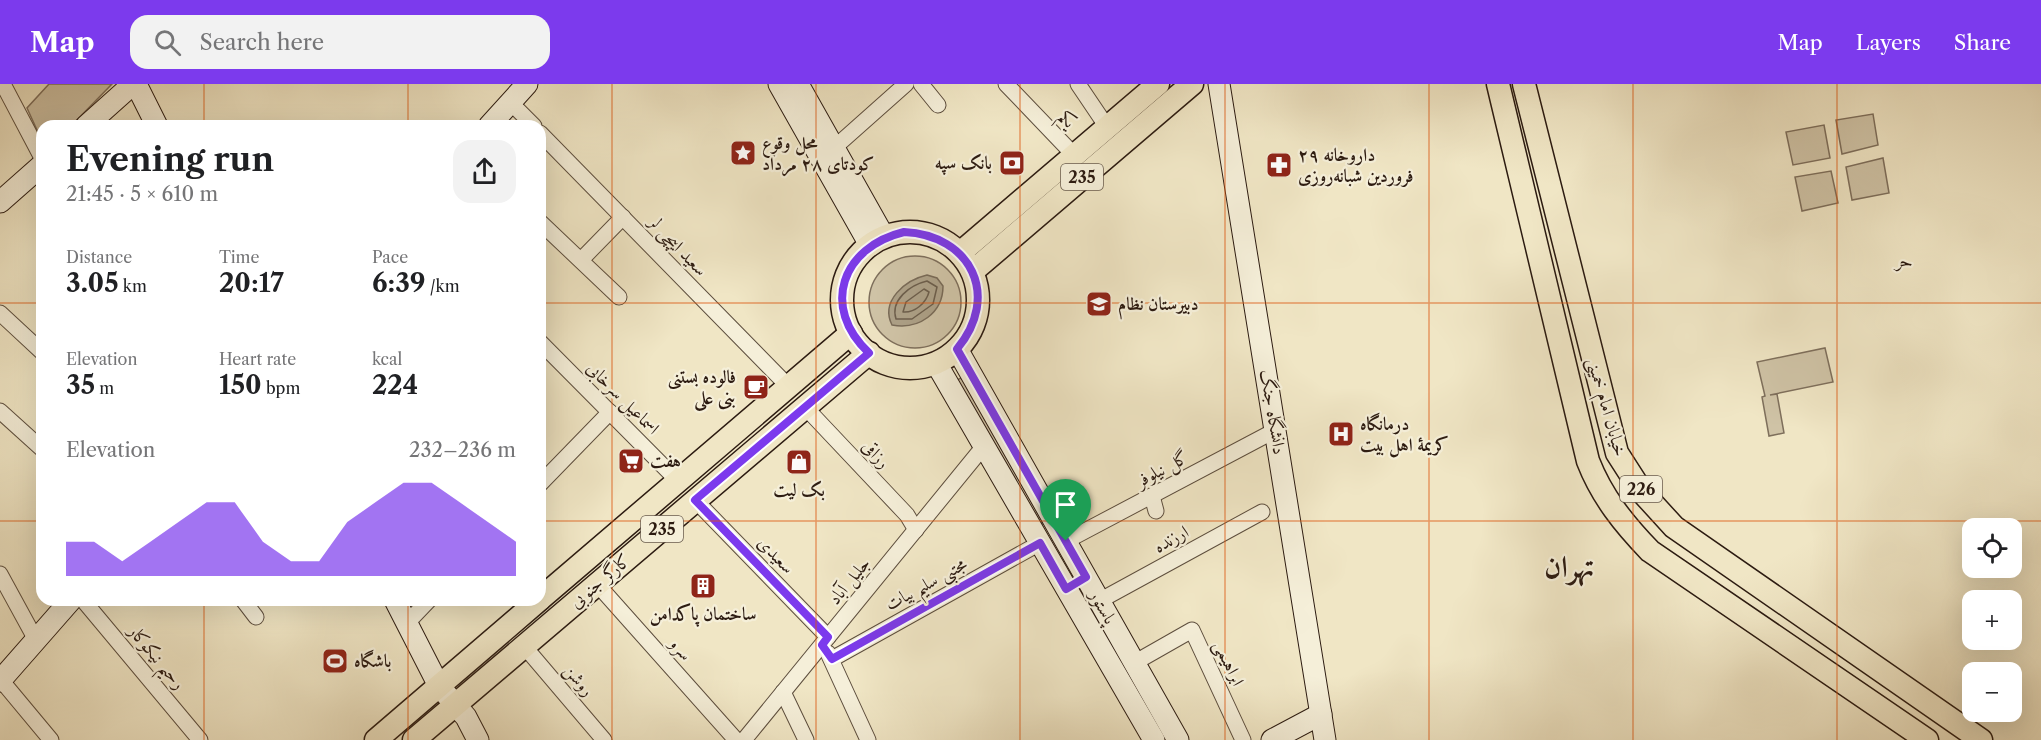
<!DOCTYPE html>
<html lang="en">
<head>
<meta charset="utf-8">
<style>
	body { margin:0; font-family:"Libre Caslon Text",Amiri,serif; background:#f2f2f2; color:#202124; height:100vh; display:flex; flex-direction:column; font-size:22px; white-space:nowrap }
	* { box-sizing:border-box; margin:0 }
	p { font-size:20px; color:#757577 }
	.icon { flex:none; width:33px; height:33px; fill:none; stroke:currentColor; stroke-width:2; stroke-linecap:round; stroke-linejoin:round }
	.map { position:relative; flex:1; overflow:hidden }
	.details { position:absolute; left:36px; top:36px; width:510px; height:486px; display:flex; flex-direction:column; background:#fff; border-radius:18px; box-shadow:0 6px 24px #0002 }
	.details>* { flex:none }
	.tools { position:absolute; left:1962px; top:434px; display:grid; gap:12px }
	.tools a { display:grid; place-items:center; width:60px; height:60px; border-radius:12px; background:#fff; box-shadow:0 6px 24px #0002; font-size:30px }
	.pin { position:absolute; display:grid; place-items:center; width:51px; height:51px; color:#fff; margin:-62px -26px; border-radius:50% 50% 50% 0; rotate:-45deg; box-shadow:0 0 6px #0007 }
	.pin .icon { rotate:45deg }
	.round { display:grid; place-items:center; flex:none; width:63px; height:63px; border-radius:18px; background:#f2f2f2 }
	.head { display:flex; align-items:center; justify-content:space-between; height:102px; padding:0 30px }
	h1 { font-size:33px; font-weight:800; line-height:45px }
	.figures { display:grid; grid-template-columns:repeat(3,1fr); gap:9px; height:102px; padding:6px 30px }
	.figures div { display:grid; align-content:center }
	.figures b { font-size:26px; font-weight:800 }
	.figures small { font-size:16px; font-weight:400 }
	.figures p { font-size:16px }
	.chart { height:168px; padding:12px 30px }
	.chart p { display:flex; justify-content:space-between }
	.chart svg { width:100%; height:108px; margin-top:6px; fill:#7c3aed; opacity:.7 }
	header { display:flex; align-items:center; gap:36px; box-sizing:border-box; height:84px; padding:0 30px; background:#7c3aed; color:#fff }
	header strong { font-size:28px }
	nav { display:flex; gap:33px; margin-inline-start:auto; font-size:21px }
	.search { width:420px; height:54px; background:#f2f2f2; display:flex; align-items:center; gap:15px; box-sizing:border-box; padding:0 21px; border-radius:18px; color:#757577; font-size:22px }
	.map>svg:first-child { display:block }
	.green { fill:#cfc3a6; stroke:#7e6f5c; stroke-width:1.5 }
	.water { fill:#ada188; stroke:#796b58; stroke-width:1.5 }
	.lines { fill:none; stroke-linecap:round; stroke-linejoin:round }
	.shore { stroke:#6c5e4c; stroke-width:1.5 }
	.street-casing { stroke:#5d4e3e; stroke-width:17 }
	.secondary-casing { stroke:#2c1b11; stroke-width:23 }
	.primary-casing { stroke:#2c1b11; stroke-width:25 }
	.street { stroke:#f5efd9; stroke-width:15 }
	.secondary { stroke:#f5efd9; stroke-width:21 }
	.primary { stroke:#f0e6c5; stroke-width:22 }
	.route-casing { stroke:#fff; stroke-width:12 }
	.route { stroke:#7c3aed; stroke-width:8 }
	.grid { fill:none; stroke:#df560c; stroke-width:1.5; stroke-opacity:0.55 }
	.labels { text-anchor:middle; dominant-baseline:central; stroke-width:4.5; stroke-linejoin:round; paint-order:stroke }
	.shield { fill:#f5efd9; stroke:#685b4d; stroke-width:1.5 }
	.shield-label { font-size:16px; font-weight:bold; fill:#2c1b11 }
	.street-label { font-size:18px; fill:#2c1b11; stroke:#f5efd9 }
	.poi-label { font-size:18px; font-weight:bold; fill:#2c1b11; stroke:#f5efd9; text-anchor:start }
	.neighbourhood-label { font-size:20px; fill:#2c1b11; stroke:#f5efd9 }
	.town-label { font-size:30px; font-weight:bold; fill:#2c1b11; stroke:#f5efd9 }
</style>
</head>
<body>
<header>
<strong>Map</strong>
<div class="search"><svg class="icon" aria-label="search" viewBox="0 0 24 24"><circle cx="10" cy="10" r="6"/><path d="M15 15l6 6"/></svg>Search here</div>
<nav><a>Map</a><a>Layers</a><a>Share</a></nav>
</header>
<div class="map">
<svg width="2041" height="656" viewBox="0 0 2041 656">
	<rect width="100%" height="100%" fill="#f0e6c5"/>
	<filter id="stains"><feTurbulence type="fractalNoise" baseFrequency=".00333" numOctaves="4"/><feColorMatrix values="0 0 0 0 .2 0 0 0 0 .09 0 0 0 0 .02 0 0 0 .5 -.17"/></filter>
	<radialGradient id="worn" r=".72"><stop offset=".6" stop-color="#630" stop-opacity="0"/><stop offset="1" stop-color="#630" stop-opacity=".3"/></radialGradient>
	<g class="green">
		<path d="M49,0H112L71,42H42V57L27,24Z"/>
		<path d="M1873,30L1878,61L1842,70L1836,36Z"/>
		<path d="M1824,41L1830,74L1793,81L1786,48Z"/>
		<path d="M1883,74L1889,109L1852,116L1846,83Z"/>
		<path d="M1831,87L1838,119L1802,127L1795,93Z"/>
		<circle cx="915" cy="218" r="46"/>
		<path d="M1825,264L1833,298L1770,311L1777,310L1784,349L1769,352L1762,313L1765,312L1757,278Z"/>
		<path d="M963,293L1042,436V442L957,296Z"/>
	</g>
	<path class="water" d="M927,191L937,194L943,202C943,229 919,246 892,241C880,217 905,196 927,191Z"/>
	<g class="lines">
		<g class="shore">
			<path d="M927,197L937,203L933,220L912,235H896C890,216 910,201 927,197Z"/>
			<path d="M924,205L929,208C926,219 915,229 903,228L906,218Z"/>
		</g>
		<g class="street-casing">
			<g id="street">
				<path d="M3,0L42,74"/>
				<path d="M921,0L938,21"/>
				<path d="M1006,0L1074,71"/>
				<path d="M1078,0L1107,43"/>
				<path d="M510,18L534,42"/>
				<path d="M540,49L789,303"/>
				<path d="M834,64L906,0"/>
				<path d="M540,138L619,213"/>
				<path d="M581,176L623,133"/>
				<path d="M0,229L42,268"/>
				<path d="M540,258L678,397"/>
				<path d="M805,323L907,431L916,446"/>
				<path d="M0,327L42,365"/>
				<path d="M540,400L610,328"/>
				<path d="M1152,412L1156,427"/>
				<path d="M695,416L828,553"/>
				<path d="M1066,457L1276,346"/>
				<path d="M0,490L36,556"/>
				<path d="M597,500L736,656"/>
				<path d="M83,516L200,656"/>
				<path d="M243,516L256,533"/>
				<path d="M1099,517L1262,428"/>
				<path d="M407,539L429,516"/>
				<path d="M524,562L604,656"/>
				<path d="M828,569L868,656"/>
				<path d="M832,575L1040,459"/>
				<path d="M1134,579L1192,546L1243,656"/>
				<path d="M1,596L51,656"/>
				<path d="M783,608L806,656"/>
				<path d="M744,656L984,362"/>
			</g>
		</g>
		<g class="secondary-casing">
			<g id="secondary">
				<path d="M136,0L157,42"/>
				<path d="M779,0L870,161"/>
				<path d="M798,0L884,153"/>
				<path d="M1219,0L1325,656"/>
				<path d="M86,42L133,0"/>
				<path d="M489,42L527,0"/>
				<path d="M0,118L42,81"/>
				<path d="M957,265L1178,656"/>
				<path d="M936,279L1154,656"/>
				<path d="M395,516L439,602L466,633L478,656"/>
				<path d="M0,597L71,516"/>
				<path d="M1272,656L1321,630"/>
			</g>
		</g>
		<g class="primary-casing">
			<g id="primary">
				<path d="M1498,0L1588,377C1602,413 1624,440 1650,467L1927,656"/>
				<path d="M1524,0L1617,369L1642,408L1674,443L1981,656"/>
				<circle cx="910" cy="216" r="68"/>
				<path d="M960,169L1158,0"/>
				<path d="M973,187L1192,0"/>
				<path d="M540,515L851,249"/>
				<path d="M376,656L539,516"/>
				<path d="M414,656L869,269"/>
			</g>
		</g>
		<use href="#street" class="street"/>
		<use href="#secondary" class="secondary"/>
		<use href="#primary" class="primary"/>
	</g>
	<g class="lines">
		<g class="route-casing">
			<path id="route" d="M904,148C971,151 1001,212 957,265L1086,493L1066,505L1040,459L832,575L822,561L828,553L695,416L869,269C820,223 842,163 904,148Z"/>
		</g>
		<use href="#route" class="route"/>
	</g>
	<path class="grid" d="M204,0V42M408,0V42M612,0V656M816,0V656M1020,0V656M1225,0V656M1429,0V656M1633,0V656M1837,0V656M0,219H42M540,219H2041M0,437H42M540,437H2041M204,516V656M408,516V656"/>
	<defs>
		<g id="sight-square" transform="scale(1.35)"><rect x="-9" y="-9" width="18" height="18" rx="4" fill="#8f2418" stroke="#f5efd9"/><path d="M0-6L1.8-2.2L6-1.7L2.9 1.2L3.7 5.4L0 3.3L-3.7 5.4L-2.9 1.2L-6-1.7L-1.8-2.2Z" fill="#fff"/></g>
		<g id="bank-square" transform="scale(1.35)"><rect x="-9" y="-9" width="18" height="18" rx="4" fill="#8f2418" stroke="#f5efd9"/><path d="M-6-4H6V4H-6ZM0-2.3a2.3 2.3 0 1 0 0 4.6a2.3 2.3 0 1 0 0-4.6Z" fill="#fff"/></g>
		<g id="pharmacy-square" transform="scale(1.35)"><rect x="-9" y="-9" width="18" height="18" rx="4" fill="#8f2418" stroke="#f5efd9"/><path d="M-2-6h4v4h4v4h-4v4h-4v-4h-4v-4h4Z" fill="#fff"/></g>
		<g id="school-square" transform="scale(1.35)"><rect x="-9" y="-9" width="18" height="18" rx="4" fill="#8f2418" stroke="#f5efd9"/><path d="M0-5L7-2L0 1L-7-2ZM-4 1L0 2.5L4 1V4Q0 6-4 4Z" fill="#fff"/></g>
		<g id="cafe-square" transform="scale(1.35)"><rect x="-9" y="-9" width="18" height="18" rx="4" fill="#8f2418" stroke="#f5efd9"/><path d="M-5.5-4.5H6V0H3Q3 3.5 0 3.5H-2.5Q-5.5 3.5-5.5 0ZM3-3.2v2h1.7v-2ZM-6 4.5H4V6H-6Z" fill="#fff"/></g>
		<g id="hospital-square" transform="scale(1.35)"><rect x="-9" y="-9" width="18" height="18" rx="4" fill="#8f2418" stroke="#f5efd9"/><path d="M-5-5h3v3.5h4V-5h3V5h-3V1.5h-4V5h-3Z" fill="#fff"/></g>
		<g id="supermarket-square" transform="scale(1.35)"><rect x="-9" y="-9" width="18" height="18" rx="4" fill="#8f2418" stroke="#f5efd9"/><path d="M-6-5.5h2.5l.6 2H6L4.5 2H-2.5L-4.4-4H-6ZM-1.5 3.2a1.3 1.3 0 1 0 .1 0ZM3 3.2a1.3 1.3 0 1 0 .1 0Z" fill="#fff"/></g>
		<g id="shop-square" transform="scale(1.35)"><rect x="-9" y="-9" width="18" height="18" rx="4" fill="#8f2418" stroke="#f5efd9"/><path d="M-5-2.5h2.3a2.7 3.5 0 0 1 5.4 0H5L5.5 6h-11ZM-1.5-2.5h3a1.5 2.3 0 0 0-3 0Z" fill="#fff"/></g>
		<g id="building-square" transform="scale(1.35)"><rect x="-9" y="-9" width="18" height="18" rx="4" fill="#8f2418" stroke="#f5efd9"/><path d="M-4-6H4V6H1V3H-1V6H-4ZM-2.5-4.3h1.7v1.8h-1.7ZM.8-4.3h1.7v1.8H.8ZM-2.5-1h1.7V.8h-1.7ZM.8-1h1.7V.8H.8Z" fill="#fff"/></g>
		<g id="stadium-square" transform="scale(1.35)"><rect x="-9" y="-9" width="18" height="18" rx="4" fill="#8f2418" stroke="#f5efd9"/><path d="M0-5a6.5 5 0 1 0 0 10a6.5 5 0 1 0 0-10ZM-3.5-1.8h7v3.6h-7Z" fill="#fff"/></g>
	</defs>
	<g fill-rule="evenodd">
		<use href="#sight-square" x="743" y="69"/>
		<use href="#bank-square" x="1012" y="79"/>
		<use href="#pharmacy-square" x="1279" y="81"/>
		<use href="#school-square" x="1099" y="220"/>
		<use href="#cafe-square" x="756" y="303"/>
		<use href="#hospital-square" x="1341" y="350"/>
		<use href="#supermarket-square" x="631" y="377"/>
		<use href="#shop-square" x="799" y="378"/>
		<use href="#building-square" x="703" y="502"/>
		<use href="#stadium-square" x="335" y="577"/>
	</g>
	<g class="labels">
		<g class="shield">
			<rect x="1061" y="80" width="42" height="26" rx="4.5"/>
			<rect x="1620" y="392" width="42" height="26" rx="4.5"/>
			<rect x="641" y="432" width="42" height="26" rx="4.5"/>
		</g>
		<g class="shield-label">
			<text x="1082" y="93">235</text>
			<text x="1641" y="405">226</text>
			<text x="662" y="445">235</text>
		</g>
		<g class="street-label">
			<text transform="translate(1067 35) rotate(46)">یکم</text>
			<text transform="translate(678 162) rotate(46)">سعید ایپچی لر</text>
			<text transform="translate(623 314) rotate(45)">اسماعیل سرخابی</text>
			<text transform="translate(1607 323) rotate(74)">خیابان امام خمینی</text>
			<text transform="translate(1273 328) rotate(81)">دانشگاه جنگ</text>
			<text transform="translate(876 370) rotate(47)">رزاقی</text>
			<text transform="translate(1162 385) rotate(-28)">گل نیلوفر</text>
			<text transform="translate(1171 455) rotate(-29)">ارزنده</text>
			<text transform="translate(776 471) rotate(46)">سعیدی</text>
			<text transform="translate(600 497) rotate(-40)">کارگر جنوبی</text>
			<text transform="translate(849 497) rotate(-51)">جلیل آباد</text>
			<text transform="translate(926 500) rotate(-29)">مجتبی سلیم بیات</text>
			<text transform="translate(1103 523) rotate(61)">پاستور</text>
			<text transform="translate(681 565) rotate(48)">سرو</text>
			<text transform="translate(157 573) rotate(50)">رحیم نیکوکار</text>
			<text transform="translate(1229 579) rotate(65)">ابراهیمی</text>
			<text transform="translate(579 596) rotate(50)">روشن</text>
		</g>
		<g class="poi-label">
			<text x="762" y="59">محل وقوع<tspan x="762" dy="21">کودتای ۲۸ مرداد</tspan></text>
			<text x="1298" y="71">داروخانه ۲۹<tspan x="1298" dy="21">فروردین شبانه‌روزی</tspan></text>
			<text x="992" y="79" text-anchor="end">بانک سپه</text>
			<text x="1118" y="220">دبیرستان نظام</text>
			<text x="736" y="293" text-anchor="end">فالوده بستنی<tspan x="736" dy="21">بنی علی</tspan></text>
			<text x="1360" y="340">درمانگاه<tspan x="1360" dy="21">کریمهٔ اهل بیت</tspan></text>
			<text x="650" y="377">هفت</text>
			<text x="799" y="406" text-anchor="middle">بک لیت</text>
			<text x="703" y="530" text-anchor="middle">ساختمان پاکدامن</text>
			<text x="354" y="577">باشگاه</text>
		</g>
		<g class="neighbourhood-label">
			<text x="1904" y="176">حر</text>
		</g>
		<g class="town-label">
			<text x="1569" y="482">تهران</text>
		</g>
	</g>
	<rect width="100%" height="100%" filter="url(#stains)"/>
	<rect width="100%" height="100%" fill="url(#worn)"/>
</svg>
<div class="tools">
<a><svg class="icon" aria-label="locate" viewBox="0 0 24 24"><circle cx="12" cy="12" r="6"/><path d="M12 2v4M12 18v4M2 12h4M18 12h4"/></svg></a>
<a>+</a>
<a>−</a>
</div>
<div class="pin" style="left:1066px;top:457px;background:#1e9e55"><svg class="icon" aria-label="arrive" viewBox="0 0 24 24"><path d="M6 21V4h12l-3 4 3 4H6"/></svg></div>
<section class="details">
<div class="head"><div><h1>Evening run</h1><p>21:45 · 5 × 610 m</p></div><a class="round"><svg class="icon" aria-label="share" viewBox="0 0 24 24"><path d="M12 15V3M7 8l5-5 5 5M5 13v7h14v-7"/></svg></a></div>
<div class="figures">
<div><p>Distance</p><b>3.05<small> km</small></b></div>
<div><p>Time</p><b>20:17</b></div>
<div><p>Pace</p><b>6:39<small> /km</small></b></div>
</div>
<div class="figures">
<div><p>Elevation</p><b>35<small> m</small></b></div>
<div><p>Heart rate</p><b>150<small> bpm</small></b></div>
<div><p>kcal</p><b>224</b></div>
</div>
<div class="chart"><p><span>Elevation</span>232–236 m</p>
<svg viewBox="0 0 160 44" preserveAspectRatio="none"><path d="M0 44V30L10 30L20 38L30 30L40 22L50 14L60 14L70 30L80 38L90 38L100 22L110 14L120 6L130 6L140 14L150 22L160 30V44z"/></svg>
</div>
</section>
</div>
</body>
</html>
